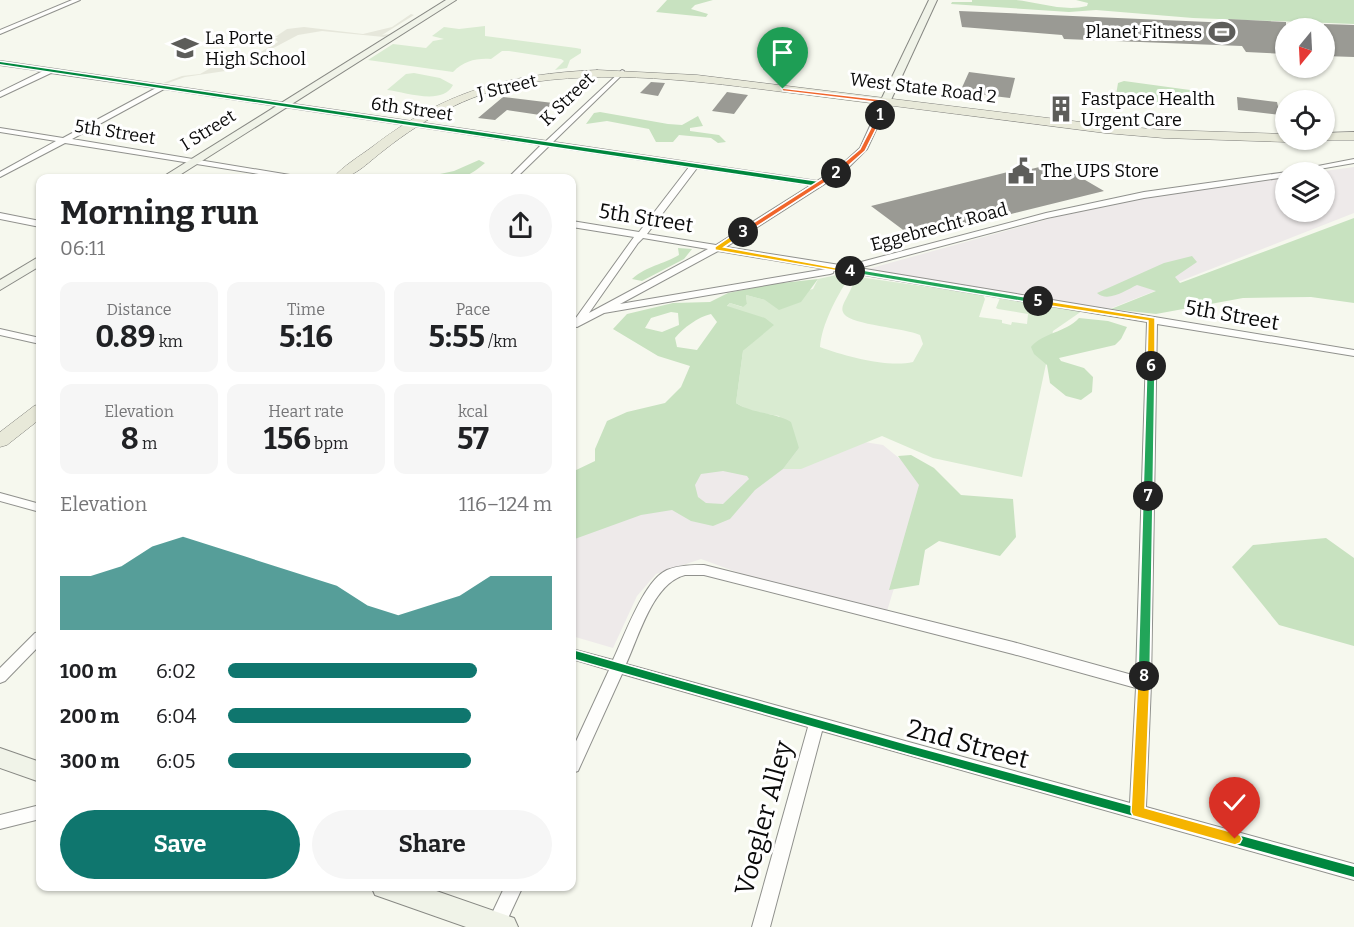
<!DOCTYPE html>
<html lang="en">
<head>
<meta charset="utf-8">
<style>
	body { margin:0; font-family:Bitter,serif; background:#f6f6f6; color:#202124; height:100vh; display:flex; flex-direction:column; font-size:22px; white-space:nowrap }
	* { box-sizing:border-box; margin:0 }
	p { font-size:20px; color:#757577 }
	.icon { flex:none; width:33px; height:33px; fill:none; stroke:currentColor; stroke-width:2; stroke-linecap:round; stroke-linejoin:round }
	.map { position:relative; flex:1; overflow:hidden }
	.panel { position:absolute; left:36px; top:174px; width:540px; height:717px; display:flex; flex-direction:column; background:#fff; border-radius:12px; box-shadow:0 2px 4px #0004 }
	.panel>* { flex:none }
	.needle { width:39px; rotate:198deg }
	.tools { position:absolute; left:1275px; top:18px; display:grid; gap:12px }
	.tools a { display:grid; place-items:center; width:60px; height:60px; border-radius:50%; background:#fff; box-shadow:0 2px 4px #0004; font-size:30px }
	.pin { position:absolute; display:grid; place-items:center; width:51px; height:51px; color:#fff; margin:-62px -26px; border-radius:50% 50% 50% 0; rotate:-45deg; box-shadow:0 0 6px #0007 }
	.pin .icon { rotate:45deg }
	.km { position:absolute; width:30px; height:30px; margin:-15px; border-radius:50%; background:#222; color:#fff; font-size:16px; line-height:30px; text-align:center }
	.round { display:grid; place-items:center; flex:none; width:63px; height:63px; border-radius:32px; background:#f6f6f6 }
	.summary { display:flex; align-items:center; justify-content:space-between; height:102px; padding:0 24px }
	h1 { font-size:33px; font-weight:700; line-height:45px }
	.metrics { display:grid; grid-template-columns:repeat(3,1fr); gap:9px; height:102px; padding:6px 24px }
	.metrics div { display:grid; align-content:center; border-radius:12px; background:#f6f6f6; text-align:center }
	.metrics b { font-size:30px; font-weight:700 }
	.metrics small { font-size:16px; font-weight:400 }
	.metrics p { font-size:16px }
	.chart { height:168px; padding:12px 24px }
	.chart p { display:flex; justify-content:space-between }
	.chart svg { width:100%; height:108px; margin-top:6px; fill:#0f766e; opacity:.7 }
	.primary-button { display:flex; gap:12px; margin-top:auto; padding:12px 24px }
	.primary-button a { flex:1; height:69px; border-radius:36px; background:#0f766e; color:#fff; font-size:24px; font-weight:700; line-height:69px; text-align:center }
	.primary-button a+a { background:#f6f6f6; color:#202124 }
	ul { padding:0 24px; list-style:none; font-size:20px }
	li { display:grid; grid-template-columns:96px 72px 1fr; align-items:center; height:45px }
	li i { height:15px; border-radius:8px; background:#0f766e }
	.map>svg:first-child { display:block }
	.industrial { fill:#eeeaea }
	.green { fill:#d9ebd1 }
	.forest { fill:#c8e2c0; fill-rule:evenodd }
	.plaza { fill:#e6e7db }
	.building { fill:#9a9a94 }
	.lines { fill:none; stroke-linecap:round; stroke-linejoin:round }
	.street-casing { stroke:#90918d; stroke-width:2 }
	.secondary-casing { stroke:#878883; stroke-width:2 }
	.primary-casing { stroke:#7e7e7a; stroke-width:1 }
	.street { fill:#fefefc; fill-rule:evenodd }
	.secondary { fill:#f0f3e8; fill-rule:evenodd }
	.primary { fill:#e8e9d9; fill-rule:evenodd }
	.cycleway-casing { stroke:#fff; stroke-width:3 }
	.cycleway { fill:#00873e; fill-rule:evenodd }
	.split-1 { fill:#f0652b; stroke:#fff; stroke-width:1.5 }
	.split-2 { fill:#f0652b; stroke:#fff; stroke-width:1.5 }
	.split-3 { fill:#f0652b; stroke:#fff; stroke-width:1.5 }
	.split-4 { fill:#f5b400; stroke:#fff; stroke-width:1.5 }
	.split-5 { fill:#22a559; stroke:#fff; stroke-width:1.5 }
	.split-6 { fill:#f5b400; stroke:#fff; stroke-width:1.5 }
	.split-7 { fill:#22a559; stroke:#fff; stroke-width:1.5 }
	.split-8 { fill:#22a559; stroke:#fff; stroke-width:1.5 }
	.split-9 { fill:#f5b400; stroke:#fff; stroke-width:1.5 }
	.labels { text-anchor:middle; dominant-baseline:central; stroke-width:6; stroke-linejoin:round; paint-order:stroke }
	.far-poi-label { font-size:18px; fill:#0a0a0a; stroke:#fff; text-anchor:start }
	.far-street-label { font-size:18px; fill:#0a0a0a; stroke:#fff }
	.street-label { font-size:21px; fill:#0a0a0a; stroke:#fff }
	.near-street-label { font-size:26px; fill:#0a0a0a; stroke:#fff }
</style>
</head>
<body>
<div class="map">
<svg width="1354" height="927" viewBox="0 0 1354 927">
	<rect width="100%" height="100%" fill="#f6f8ee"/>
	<g class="industrial">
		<path d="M1354,167V213L1109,309L871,271L868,269L1063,215L1142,198L1285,177L1286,212H1324V172H1317Z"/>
		<path d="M760,425L883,445L927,481L887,611L753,578L701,559L656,574L637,596L613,648L572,636V494Z"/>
	</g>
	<g class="green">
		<path d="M485,26V36L576,48L581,49V53L570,60L567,68L555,70L564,61L561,59L509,51H502L491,59C476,58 464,61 453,72L368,60L393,44L426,48L433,41L444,39L432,36L444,27L459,29Z"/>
		<path d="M414,73L440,78L453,85C442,106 406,92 387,90L406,74Z"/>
		<path d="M841,274L847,275L848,279C836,298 822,324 820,347C844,356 888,368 913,362L923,344L920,335C905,328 852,325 844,314C840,308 844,303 847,297C851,290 853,282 859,277L983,295L985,299L979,317L1002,320V323L1011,325L1012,322L1027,324L1028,314L998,309L996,308L1000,298L1082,311L1053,331L1022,477L933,458L882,436L801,469H783L799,448L779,416L750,411L736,403L743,351L773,325L727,307L730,303L742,307L747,304L746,295L765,300L813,289L818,279Z"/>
	</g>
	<g class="forest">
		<path d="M667,0H713L695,5L691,9L708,14L706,17L656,12Z"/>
		<path d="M972,0C987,0 1002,0 1016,0C1038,2 1064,12 1087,6L1088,3L1076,0H1354V24L1193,18L1096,10L1069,12L951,4L952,2H972Z"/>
		<path d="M1124,81L1190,90L1194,91L1193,100L1172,96L1169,97L1168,105L1163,107L1115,101L1118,83Z"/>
		<path d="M600,112L668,124L682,125L698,116L703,126L690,128V131L719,135L726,142L718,143L711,138L679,135L673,142H656L649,129L607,121L586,124L594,113Z"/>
		<path d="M479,160L485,163C467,179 458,179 435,178L440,174L454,171Z"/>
		<path d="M1354,218V303L1311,297L1243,298L1156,314L1111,309L1156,291L1137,285C1126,290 1108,303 1097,293L1164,263L1192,256L1197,262L1175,277L1180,283Z"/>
		<path d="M678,248L692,249L684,259L642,281L632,279C648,265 662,265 679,255Z"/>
		<path d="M818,279L801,302L779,310L765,300L746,295L747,304L743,307L730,303L727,306L765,318L774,325L743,351L736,403C753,414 773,412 791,422L799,448L783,469L755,490L730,519L713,526L691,521L672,510L641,515L572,540V472L595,461V449L607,421L627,412L665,403L681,387L690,366L658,356L613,329L627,314L673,303L710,302L728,293L773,284ZM671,312L678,313L679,325L662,332L645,328L651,318ZM711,314L717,322L697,350L677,347L675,338C683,328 698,317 711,314ZM723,471L747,476L749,479L723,504L706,503L698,497L695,485L701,474Z"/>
		<path d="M1079,318L1108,321L1127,327L1121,339L1115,345L1059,358L1061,361L1084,368L1093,377L1092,392L1081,400L1066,396L1050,383L1047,365L1034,354L1031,347C1044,332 1065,333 1079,318Z"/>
		<path d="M911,455L934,468L961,495L1013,499L1016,537L1000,556L939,541L925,550L919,585L889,590L919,485L898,456Z"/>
		<path d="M1326,538L1354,558V646L1279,625L1232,567L1253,545Z"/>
	</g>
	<path class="plaza" d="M411,14L414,15L382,35L390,34L384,37L322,31L298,35L232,70L185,77L168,83H163L182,76L200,74L216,65L233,68L278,42L275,39L278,37H275L287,29L304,27L363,34L392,27Z"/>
	<g class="building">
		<path d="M959,11L1231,23L1228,19L1286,22V54L1246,52L1242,46L1064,39L1062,35L962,27Z"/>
		<path d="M1324,24L1354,25V57L1324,56Z"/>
		<path d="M969,72L1015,78L1010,98L960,92Z"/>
		<path d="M651,82L665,83L658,96L640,93Z"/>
		<path d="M727,92L748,95L734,114L712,111Z"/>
		<path d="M503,97L553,103L540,115L507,110L495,120L478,118Z"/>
		<path d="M1237,97L1277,102L1280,115L1238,110Z"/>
		<path d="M1056,163L1104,191L914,238L871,206L1024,168L1027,170Z"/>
	</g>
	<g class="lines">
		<g class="street-casing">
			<g id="street">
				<path d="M72,0H80L0,34V30Z"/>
				<path d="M0,61L546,141L622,70L624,71V73L553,142L817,181L839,167L860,148L881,102L885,100L889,102L867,149L845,171L726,247L846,266L1046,213L1144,192L1287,172L1354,159V163L1302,172H1286V177L1144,198L1047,218L859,268L1354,350V356L1157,324L1151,684L1146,807L1354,864V880L822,731L770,927H752L808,727L622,674L578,771L572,773V750L609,670L572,659V649L613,660C624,637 644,580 667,570C679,565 692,565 704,565L1013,642L1136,676L1147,322L834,270L833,273L830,274L604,313L577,327L573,326V322L634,237L572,227V221L639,232L689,167L549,146L516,178H508L541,145L164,89L72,139L296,176L300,178H284L65,143L0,177V172L56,141L0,132V128L63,138L156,88L51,73L0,97V92L43,71L0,65ZM697,168L811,185L716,245L647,234ZM643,238L708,249L589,313L638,243ZM718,251L826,269L620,304ZM685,575H704L1013,654L1136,688L1130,803L626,664C639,636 653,583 685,575Z"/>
				<path d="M0,213L40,221V227L0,219Z"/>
				<path d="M0,329L40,338V344L0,335Z"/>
				<path d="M0,493L40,504V512L0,501Z"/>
				<path d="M40,632V645L5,681L0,683V668L35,633Z"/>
				<path d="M40,805V819L0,829V815Z"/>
				<path d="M505,886H523L504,927H488L487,924Z"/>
			</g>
		</g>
		<g class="secondary-casing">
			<g id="secondary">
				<path d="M446,0H456L175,178H161Z"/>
				<path d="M929,0H937L890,102L885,105L881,104L880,102Z"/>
				<path d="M40,256V266L0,290V280Z"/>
				<path d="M0,748L40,762V782L0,768Z"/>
				<path d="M371,886H422L514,918L518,927H466L375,895Z"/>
			</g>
		</g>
		<g class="primary-casing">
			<g id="primary">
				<path d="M597,70L697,75L1105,125L1164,130L1286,134V140H1291L1286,142L1164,138L1105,133C1006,120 907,108 808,95C717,84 625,69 533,82C476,90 427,116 383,151C367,163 353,180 333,178C343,166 360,156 372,147C445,91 507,74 597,70Z"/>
				<path d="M1354,132V140H1319H1324V133Z"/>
				<path d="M40,404V419L7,445L0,447V432L34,406Z"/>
			</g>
		</g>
		<use href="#street" class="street"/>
		<use href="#secondary" class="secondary"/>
		<use href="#primary" class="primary"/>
		<g class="cycleway-casing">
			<g id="cycleway">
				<path d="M0,62L819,182L822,184L819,186L0,64Z"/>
				<path d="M572,650L907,745L1354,867V877L907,753L572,658Z"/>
			</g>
		</g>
		<use href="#cycleway" class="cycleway"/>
	</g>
	<path class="split-1" d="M781,88L885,100L888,102L880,117L877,115L882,103L783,91Z"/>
	<path class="split-2" d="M878,114L883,115L865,151L839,174H834V171L860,149Z"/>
	<path class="split-3" d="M834,171L840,173L745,234L739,232Z"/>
	<path class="split-4" d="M740,230L746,232L724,247L854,271L850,273L715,250V247Z"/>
	<path class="split-5" d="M850,268L1038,299L1042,301L1038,304L847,272L846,271Z"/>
	<path class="split-6" d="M1035,299L1155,318V366L1151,368L1147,366L1148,321L1038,304L1034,301Z"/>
	<path class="split-7" d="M1151,363L1155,366L1153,496L1148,499L1143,496L1147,366Z"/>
	<path class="split-8" d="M1148,493L1153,496L1150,676L1144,680L1138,676L1143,496Z"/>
	<path class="split-9" d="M1144,671L1150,676L1145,808L1235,833L1240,835L1242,839L1240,843L1235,845L1133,816L1131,812L1138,676Z"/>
	<defs>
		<g id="stadium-bare" transform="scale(2.07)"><path d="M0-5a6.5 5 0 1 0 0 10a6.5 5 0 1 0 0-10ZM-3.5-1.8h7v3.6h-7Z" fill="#5d5d5a" stroke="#fff" stroke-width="2.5" paint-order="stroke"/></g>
		<g id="school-bare" transform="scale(2.07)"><path d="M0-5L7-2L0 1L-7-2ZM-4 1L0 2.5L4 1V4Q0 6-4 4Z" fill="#5d5d5a" stroke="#fff" stroke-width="2.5" paint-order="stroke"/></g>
		<g id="building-bare" transform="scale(2.07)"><path d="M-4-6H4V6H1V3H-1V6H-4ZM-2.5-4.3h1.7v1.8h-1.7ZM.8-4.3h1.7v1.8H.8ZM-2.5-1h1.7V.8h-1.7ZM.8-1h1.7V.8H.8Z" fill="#5d5d5a" stroke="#fff" stroke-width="2.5" paint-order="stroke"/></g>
		<g id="civic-bare" transform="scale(2.07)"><path d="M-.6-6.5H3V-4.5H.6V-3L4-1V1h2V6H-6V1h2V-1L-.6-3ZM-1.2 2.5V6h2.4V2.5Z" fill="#5d5d5a" stroke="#fff" stroke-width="2.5" paint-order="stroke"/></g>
	</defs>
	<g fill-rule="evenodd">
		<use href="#stadium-bare" x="1222" y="32"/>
		<use href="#school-bare" x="185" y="48"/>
		<use href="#building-bare" x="1061" y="109"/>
		<use href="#civic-bare" x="1021" y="171"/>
	</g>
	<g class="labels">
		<g class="far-poi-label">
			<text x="1202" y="32" text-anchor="end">Planet Fitness</text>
			<text x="205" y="38">La Porte<tspan x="205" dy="21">High School</tspan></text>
			<text x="1081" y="99">Fastpace Health<tspan x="1081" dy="21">Urgent Care</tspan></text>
			<text x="1041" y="171">The UPS Store</text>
		</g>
		<g class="far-street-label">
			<text transform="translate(507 87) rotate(-13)">J Street</text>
			<text transform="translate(923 88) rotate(7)">West State Road 2</text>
			<text transform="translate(567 99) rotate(-44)">K Street</text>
			<text transform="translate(412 109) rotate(8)">6th Street</text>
			<text transform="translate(208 130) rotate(-32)">I Street</text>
			<text transform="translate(115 132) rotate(9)">5th Street</text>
			<text transform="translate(939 227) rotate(-15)">Eggebrecht Road</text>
		</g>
		<g class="street-label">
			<text transform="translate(646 218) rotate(9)">5th Street</text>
			<text transform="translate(1232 315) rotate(10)">5th Street</text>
		</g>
		<g class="near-street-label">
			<text transform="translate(968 744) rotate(15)">2nd Street</text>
			<text transform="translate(764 818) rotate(-75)">Voegler Alley</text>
		</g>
	</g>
</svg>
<div class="tools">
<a><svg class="needle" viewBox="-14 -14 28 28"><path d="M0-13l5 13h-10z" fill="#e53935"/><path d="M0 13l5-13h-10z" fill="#757577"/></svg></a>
<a><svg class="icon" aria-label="locate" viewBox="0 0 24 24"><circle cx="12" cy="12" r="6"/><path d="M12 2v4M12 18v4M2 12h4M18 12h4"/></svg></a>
<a><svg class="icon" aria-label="layers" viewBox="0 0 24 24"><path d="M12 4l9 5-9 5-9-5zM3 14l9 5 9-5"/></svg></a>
</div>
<div class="pin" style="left:783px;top:89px;background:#1e9e55"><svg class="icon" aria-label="arrive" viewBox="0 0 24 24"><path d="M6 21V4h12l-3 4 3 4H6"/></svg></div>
<div class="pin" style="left:1235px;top:839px;background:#d93025"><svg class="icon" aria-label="check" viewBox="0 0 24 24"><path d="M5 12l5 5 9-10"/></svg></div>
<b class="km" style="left:880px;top:115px">1</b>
<b class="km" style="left:836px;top:173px">2</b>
<b class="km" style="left:743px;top:232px">3</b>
<b class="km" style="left:850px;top:271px">4</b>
<b class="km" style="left:1038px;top:301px">5</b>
<b class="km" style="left:1151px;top:366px">6</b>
<b class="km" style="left:1148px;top:496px">7</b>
<b class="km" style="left:1144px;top:676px">8</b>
<section class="panel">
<div class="summary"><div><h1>Morning run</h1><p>06:11</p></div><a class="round"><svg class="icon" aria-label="share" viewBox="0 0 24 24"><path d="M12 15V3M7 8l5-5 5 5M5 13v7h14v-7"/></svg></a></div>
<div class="metrics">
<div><p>Distance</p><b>0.89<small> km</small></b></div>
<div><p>Time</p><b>5:16</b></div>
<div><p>Pace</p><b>5:55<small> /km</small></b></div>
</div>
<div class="metrics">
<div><p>Elevation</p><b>8<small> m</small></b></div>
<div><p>Heart rate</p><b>156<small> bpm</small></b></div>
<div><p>kcal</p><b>57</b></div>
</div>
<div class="chart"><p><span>Elevation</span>116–124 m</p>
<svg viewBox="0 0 160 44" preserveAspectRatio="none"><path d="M0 44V22L10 22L20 18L30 10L40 6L50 10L60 14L70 18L80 22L90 26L100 34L110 38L120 34L130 30L140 22L150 22L160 22V44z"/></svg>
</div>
<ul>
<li><b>100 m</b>6:02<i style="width:77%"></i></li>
<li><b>200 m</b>6:04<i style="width:75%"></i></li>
<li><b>300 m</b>6:05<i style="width:75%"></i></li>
</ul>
<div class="primary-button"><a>Save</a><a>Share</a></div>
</section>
</div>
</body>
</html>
